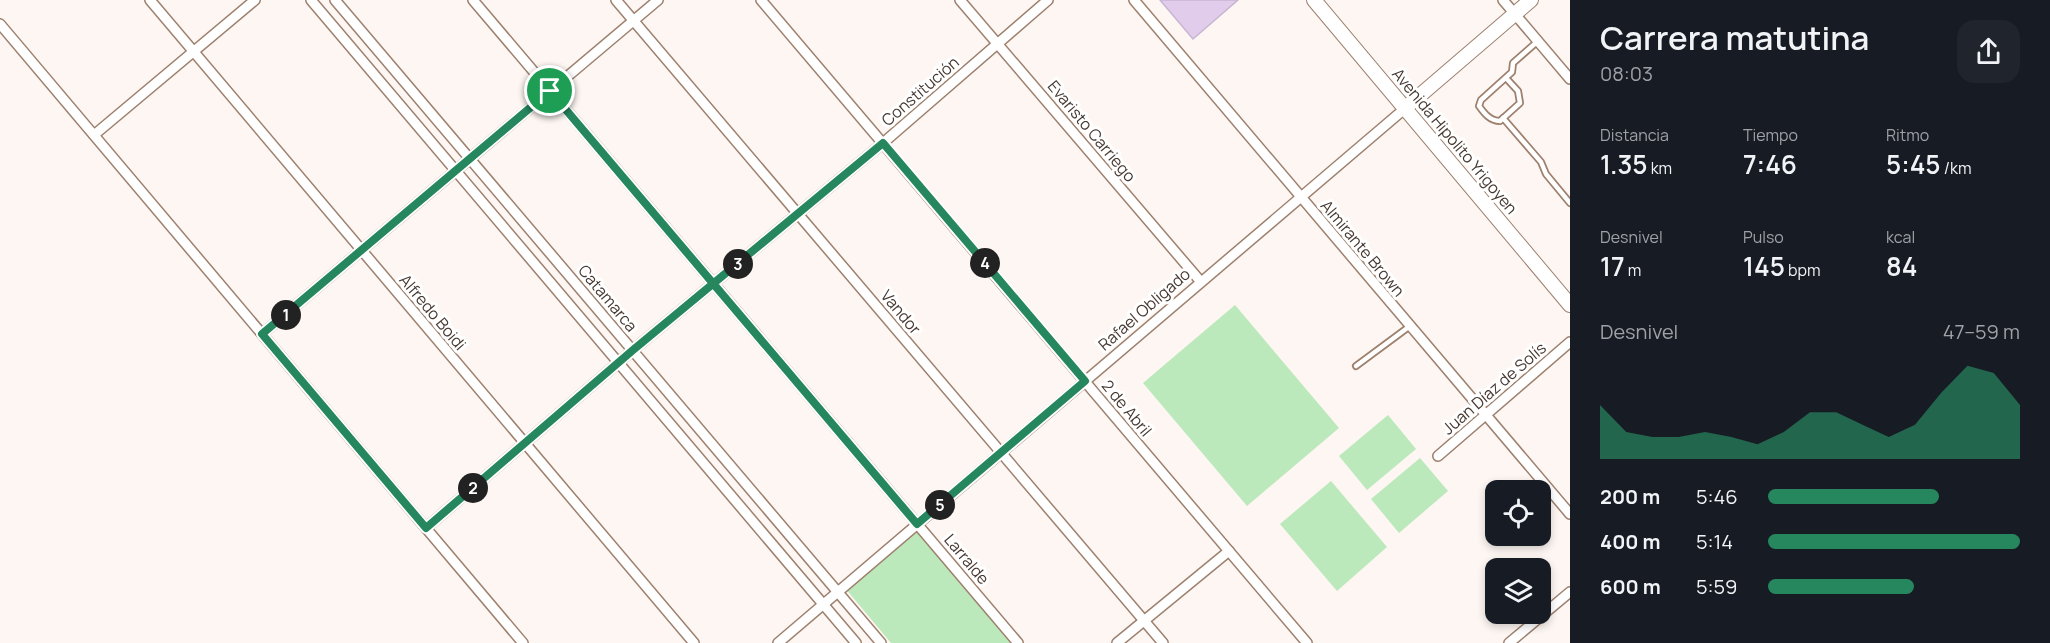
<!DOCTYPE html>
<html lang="es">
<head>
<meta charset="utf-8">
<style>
	body { margin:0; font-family:Manrope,sans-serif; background:#20242c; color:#f1f3f6; height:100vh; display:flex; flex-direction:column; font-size:22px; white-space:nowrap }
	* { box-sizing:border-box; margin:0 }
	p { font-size:20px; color:#9ea1a6 }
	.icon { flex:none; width:33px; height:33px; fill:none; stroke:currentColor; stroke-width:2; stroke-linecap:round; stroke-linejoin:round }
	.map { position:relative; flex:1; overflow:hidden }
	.details { display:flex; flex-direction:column; background:#171b24; width:480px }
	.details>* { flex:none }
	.buttons { position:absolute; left:1485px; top:480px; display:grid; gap:12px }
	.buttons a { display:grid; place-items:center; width:66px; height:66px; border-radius:12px; background:#171b24; box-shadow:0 3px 9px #0003; font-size:30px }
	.pin { position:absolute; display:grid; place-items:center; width:51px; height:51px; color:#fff; margin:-26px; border:3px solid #fff; border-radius:50%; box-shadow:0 2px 6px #0007 }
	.km { position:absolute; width:30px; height:30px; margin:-15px; border-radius:50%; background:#222; color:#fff; font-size:16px; line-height:30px; text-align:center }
	.round { display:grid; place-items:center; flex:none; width:63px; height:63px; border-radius:18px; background:#20242c }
	.headline { display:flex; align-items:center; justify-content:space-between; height:102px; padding:0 30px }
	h1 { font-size:33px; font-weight:600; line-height:45px }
	.figures { display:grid; grid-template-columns:repeat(3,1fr); gap:9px; height:102px; padding:6px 30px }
	.figures div { display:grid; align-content:center }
	.figures b { font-size:26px; font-weight:600 }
	.figures small { font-size:16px; font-weight:400 }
	.figures p { font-size:16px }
	.chart { height:168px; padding:12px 30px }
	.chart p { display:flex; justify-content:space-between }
	.chart svg { width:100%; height:108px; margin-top:6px; fill:#26875f; opacity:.7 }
	ul { padding:0 30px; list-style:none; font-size:20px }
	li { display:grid; grid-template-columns:96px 72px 1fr; align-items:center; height:45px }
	li i { height:15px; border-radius:8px; background:#26875f }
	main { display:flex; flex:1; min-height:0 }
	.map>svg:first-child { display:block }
	.green { fill:#bce9bb }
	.building { fill:#e1cdeb; stroke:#c8b5d3; stroke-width:1.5 }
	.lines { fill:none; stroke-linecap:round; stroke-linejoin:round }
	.lane-casing { stroke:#9e806e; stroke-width:8 }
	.street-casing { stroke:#9e806e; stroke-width:12 }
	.secondary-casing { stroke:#9e806e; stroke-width:16 }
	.lane { stroke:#fff; stroke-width:4.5 }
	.street { stroke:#fff; stroke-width:9 }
	.secondary { stroke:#fff; stroke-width:14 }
	.route-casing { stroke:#fff; stroke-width:12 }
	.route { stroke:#26875f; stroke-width:8 }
	.labels { text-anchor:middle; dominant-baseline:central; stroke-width:6; stroke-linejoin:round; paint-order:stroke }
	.street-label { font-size:16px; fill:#463831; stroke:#fff }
</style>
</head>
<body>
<main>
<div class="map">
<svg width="1570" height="643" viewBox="0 0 1570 643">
	<rect width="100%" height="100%" fill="#fdf6f2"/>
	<g class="green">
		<path d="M1235,305L1339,428L1247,506L1143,383Z"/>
		<path d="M1388,415L1416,449L1367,490L1339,456Z"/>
		<path d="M1420,458L1448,491L1399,533L1371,499Z"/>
		<path d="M1331,481L1387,547L1337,591L1280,524Z"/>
		<path d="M915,529L1011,643H891L845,588Z"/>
	</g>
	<path class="building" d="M1160,0H1238L1193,39Z"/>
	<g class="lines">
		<g class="lane-casing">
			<g id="lane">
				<path d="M1506,78L1518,91L1520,103L1500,121C1490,121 1484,113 1479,106L1481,100L1512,72L1513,63L1538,41"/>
				<path d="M1503,118L1541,162L1546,174L1570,203"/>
				<path d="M1356,366L1410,326"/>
			</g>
		</g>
		<g class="street-casing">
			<g id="street">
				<path d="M150,0L694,643"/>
				<path d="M311,0L856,643"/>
				<path d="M335,0L881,643"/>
				<path d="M473,0L1018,643"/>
				<path d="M616,0L1163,643"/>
				<path d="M761,0L1307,643"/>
				<path d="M960,0L1201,282"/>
				<path d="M1134,0L1570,514"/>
				<path d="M1503,0L1570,79"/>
				<path d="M0,24L523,643"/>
				<path d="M94,135L255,0"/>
				<path d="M262,334L658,0"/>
				<path d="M1438,456L1570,342"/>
				<path d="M426,528L633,350L883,143L1048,0"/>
				<path d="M778,643L1409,105"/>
				<path d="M1117,643L1229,551"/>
				<path d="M1509,643L1570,592"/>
			</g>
		</g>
		<g class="secondary-casing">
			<g id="secondary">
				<path d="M1314,0L1570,305"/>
				<path d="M1411,103L1531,0"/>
			</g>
		</g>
		<use href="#lane" class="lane"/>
		<use href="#street" class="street"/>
		<use href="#secondary" class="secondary"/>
	</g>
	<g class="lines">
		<g class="route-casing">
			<path id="route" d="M550,91L262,334L426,528L633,350L883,143L1085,381L917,524C795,379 672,235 550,91"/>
		</g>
		<use href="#route" class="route"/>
	</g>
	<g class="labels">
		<g class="street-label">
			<text transform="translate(920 91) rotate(-41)">Constitución</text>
			<text transform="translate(1092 131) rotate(50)">Evaristo Carriego</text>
			<text transform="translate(1455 141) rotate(50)">Avenida Hipolito Yrigoyen</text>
			<text transform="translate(1363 248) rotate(50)">Almirante Brown</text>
			<text transform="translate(608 298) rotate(50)">Catamarca</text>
			<text transform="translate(1144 309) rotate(-41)">Rafael Obligado</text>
			<text transform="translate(433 312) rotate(50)">Alfredo Boidi</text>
			<text transform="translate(901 312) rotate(50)">Vandor</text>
			<text transform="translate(1494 388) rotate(-41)">Juan Díaz de Solís</text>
			<text transform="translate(1127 408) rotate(50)">2 de Abril</text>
			<text transform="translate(967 559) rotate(50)">Larralde</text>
		</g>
	</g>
</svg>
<div class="buttons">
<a><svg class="icon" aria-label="locate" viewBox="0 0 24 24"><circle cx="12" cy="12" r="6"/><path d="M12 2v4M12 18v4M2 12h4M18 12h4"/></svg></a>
<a><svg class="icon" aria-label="layers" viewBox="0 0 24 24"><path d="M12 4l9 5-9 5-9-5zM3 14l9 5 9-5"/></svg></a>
</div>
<div class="pin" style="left:550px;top:91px;background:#1e9e55"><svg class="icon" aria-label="arrive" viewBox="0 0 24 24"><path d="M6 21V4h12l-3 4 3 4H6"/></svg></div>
<b class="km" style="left:286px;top:315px">1</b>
<b class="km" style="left:473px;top:488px">2</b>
<b class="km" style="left:738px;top:264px">3</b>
<b class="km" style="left:985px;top:263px">4</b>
<b class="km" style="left:940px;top:505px">5</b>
</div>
<section class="details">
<div class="headline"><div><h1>Carrera matutina</h1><p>08:03</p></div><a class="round"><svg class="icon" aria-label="share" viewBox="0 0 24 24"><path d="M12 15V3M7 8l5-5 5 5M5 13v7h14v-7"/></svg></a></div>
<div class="figures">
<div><p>Distancia</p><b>1.35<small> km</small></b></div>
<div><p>Tiempo</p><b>7:46</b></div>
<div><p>Ritmo</p><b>5:45<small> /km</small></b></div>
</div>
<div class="figures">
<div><p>Desnivel</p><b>17<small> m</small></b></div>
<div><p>Pulso</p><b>145<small> bpm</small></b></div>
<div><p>kcal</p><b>84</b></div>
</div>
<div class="chart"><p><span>Desnivel</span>47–59 m</p>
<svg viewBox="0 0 160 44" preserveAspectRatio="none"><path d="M0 44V22L10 33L20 35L30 35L40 33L50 35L60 38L70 33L80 25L90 25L100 30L110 35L120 30L130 17L140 6L150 9L160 22V44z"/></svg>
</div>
<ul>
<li><b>200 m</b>5:46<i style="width:68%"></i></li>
<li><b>400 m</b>5:14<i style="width:100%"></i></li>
<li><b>600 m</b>5:59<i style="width:58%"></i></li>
</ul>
</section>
</main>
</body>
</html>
